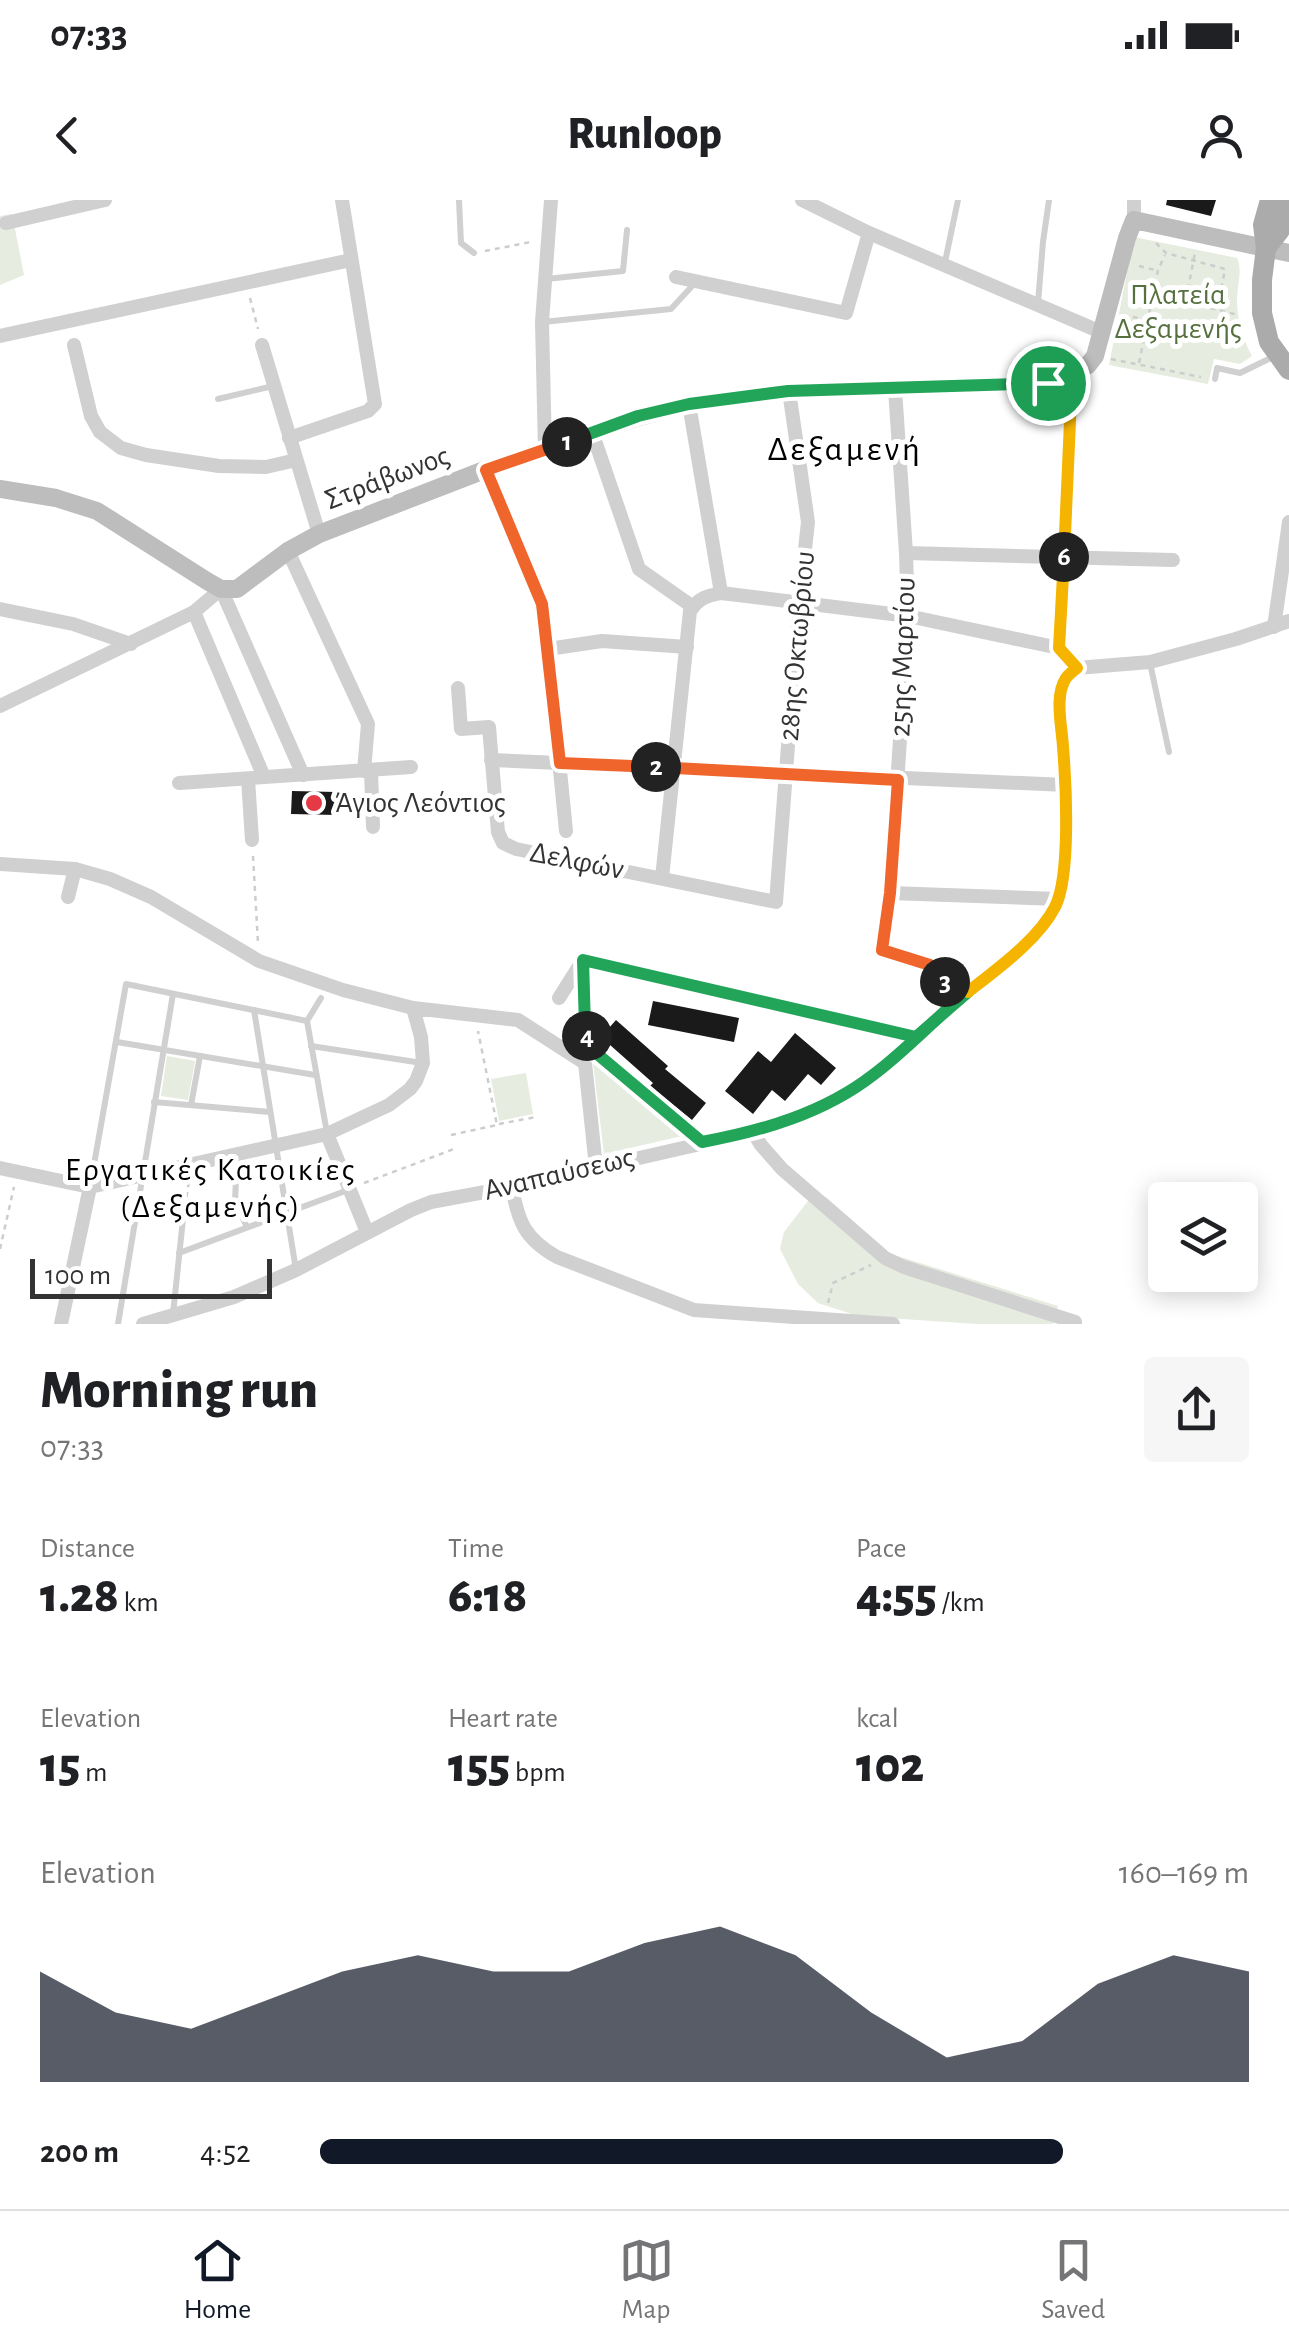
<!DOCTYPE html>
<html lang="en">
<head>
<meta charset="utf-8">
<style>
	body { margin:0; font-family:"Alegreya Sans",sans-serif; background:#f6f6f6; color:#202124; height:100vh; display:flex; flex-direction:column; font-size:38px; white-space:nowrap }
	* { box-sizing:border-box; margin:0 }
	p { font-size:32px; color:#757577 }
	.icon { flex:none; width:55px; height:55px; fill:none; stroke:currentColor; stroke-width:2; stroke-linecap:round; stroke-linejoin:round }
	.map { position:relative; height:1124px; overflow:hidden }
	.details { display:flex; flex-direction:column; background:#fff; flex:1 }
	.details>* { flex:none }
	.controls { position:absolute; left:1148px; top:982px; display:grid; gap:20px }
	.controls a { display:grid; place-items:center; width:110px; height:110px; border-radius:10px; background:#fff; box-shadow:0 5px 25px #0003; font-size:50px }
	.scale { position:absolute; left:30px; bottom:25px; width:242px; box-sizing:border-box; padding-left:10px; border:5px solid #333; border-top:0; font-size:28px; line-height:35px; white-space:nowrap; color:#333; -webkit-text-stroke:8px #fff; paint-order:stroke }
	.pin { position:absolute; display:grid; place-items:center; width:85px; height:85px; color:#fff; margin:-42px; border:5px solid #fff; border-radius:50%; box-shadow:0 2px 10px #0007 }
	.km { position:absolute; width:50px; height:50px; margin:-25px; border-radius:50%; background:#222; color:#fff; font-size:28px; line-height:50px; text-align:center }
	.round { display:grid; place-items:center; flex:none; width:105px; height:105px; border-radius:10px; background:#f6f6f6 }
	.head { display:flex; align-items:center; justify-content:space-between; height:170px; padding:0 40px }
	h1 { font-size:55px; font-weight:800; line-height:75px }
	.metrics { display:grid; grid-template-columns:repeat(3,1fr); gap:15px; height:170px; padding:10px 40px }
	.metrics div { display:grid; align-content:center }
	.metrics b { font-size:50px; font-weight:800 }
	.metrics small { font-size:28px; font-weight:400 }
	.metrics p { font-size:28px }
	.chart { height:280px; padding:20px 40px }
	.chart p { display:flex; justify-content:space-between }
	.chart svg { width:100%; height:180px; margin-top:10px; fill:#111827; opacity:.7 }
	ul { padding:0 40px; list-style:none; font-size:32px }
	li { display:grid; grid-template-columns:160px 120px 1fr; align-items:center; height:75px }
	li i { height:25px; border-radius:12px; background:#111827 }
	.status { display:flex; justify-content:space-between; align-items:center; height:70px; padding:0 50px; background:#fff; direction:ltr }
	.status svg { height:28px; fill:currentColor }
	header { display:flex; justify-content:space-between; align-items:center; height:130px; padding:0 40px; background:#fff; font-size:45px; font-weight:800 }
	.dock { display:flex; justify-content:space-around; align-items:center; height:140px; border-top:2px solid #e0e0e0; background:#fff; font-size:28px; color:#757577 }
	.dock a { display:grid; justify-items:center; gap:5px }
	.dock .on { color:#111827 }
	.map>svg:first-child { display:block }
	.green { fill:#e6ecdf }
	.building { fill:#1a1a1a }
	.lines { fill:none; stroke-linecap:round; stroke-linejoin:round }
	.path { stroke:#cdcdcd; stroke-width:2.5; stroke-dasharray:5 5; stroke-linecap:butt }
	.lane { stroke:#d0d0d0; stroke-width:6 }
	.street { stroke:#d0d0d0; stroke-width:14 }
	.secondary { stroke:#bdbdbd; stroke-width:18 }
	.primary { stroke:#ababab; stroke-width:20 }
	.split-1-casing { stroke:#fff; stroke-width:20 }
	.split-2-casing { stroke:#fff; stroke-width:20 }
	.split-3-casing { stroke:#fff; stroke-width:20 }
	.split-4-casing { stroke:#fff; stroke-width:20 }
	.split-5-casing { stroke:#fff; stroke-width:20 }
	.split-6-casing { stroke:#fff; stroke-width:20 }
	.split-7-casing { stroke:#fff; stroke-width:20 }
	.split-1 { stroke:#22a559; stroke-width:12 }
	.split-2 { stroke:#f0652b; stroke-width:12 }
	.split-3 { stroke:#f0652b; stroke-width:12 }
	.split-4 { stroke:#22a559; stroke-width:12 }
	.split-5 { stroke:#22a559; stroke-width:12 }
	.split-6 { stroke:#f5b400; stroke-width:12 }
	.split-7 { stroke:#f5b400; stroke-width:12 }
	.poi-dot { fill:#e63946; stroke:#fff; stroke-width:4 }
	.labels { text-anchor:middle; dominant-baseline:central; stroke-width:10; stroke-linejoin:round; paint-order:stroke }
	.park-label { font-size:30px; fill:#56703f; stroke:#fff }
	.street-label { font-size:30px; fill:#333; stroke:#fff }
	.poi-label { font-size:30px; fill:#333; stroke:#fff; text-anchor:start }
	.neighbourhood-label { font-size:32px; letter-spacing:2.5px; fill:#000; stroke:#fff }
	.quarter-label { font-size:35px; letter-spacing:2.5px; fill:#000; stroke:#fff }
</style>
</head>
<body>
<div class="status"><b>07:33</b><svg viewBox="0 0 49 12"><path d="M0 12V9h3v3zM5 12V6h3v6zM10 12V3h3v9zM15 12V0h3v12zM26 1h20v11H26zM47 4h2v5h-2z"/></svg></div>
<header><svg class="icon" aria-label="back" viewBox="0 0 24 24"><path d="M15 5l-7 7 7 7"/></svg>Runloop<svg class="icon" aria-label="person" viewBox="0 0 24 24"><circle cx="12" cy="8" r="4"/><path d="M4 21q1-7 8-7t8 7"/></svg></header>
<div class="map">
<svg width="1289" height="1124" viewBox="0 0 1289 1124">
	<rect width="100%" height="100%" fill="#fff"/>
	<g class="green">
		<path d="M12,14L24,75L0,85V16Z"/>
		<path d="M1134,37L1237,58C1243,71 1237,85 1237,99C1237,120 1242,138 1252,156L1240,164L1214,159L1208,184L1109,165Z"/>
		<path d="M588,843L695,933L604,954L593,862L581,852Z"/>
		<path d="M167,856L195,861L188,900L161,896Z"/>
		<path d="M526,873L533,914L499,921L491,879Z"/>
		<path d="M826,997L891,1054L1058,1106L1053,1124H977L858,1116L818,1103L798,1084L780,1049L784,1032L808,1001Z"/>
	</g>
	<g class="building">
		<path d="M1167,0H1216L1211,16L1166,5Z"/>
		<path d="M292,591L336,592V615L291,614Z"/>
		<path d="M653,801L739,818L734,842L648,825Z"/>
		<path d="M616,820L668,866L665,869L706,903L692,920L650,886L653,883L601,837Z"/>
		<path d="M795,833L836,868L821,885L808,874L785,901L772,890L753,914L725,891L758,851L771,862Z"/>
	</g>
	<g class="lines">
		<g class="path">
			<path d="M1156,43L1166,53L1225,69L1218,108"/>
			<path d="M485,51L531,42"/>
			<path d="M1139,66L1155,70"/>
			<path d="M1133,88L1238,115"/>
			<path d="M250,98L258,129"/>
			<path d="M1186,99L1195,53"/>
			<path d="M1123,115L1163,123"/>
			<path d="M1111,159L1201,177"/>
			<path d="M1139,163L1158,70L1165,55"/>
			<path d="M1071,245L1072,193"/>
			<path d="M253,656L258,743"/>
			<path d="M583,841L589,834L585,827L584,787"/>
			<path d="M600,856L684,930"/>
			<path d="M499,924L536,917"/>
			<path d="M451,935L497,925L478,831"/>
			<path d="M364,983L454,949"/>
			<path d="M185,1007L189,981"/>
			<path d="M0,1049L14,987"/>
			<path d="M828,1103L833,1083L871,1065"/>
		</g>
		<g class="lane">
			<path d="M459,0L461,43L474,53"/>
			<path d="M945,62L958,0"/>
			<path d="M546,79L623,71L627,30"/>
			<path d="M1038,103L1043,42L1049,0"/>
			<path d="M543,122L671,109L694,84"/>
			<path d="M1215,179L1217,168L1240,173L1275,156"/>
			<path d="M218,199L273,186"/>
			<path d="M1150,463L1169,552"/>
			<path d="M883,751L929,765L959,797"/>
			<path d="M254,810L296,1070"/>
			<path d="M307,821L327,933"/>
			<path d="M117,842L315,875"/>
			<path d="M311,846L422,863"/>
			<path d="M154,902L270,912"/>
			<path d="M191,905L200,856"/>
			<path d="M237,955L235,1002L247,1027"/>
			<path d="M90,987L126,784L307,821L321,798"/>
			<path d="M179,1053L348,990"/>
			<path d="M173,1114L183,1019"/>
			<path d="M118,1124L173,794"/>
		</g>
		<g class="street">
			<path d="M802,0L869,33L1101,132"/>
			<path d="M1134,0V20"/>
			<path d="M6,23L105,0"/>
			<path d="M676,77L846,113L869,33"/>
			<path d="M0,136L351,60"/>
			<path d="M74,145L91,216L100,232L121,248L146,255L219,266L266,267L296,260"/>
			<path d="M262,145L319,334"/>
			<path d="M689,204L721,393"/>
			<path d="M592,232L639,369L693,407"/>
			<path d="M289,238L368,211L375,204L342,0"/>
			<path d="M545,250L542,122L551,0"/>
			<path d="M487,269L542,404L548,449L566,631"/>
			<path d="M288,351L368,524L364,571"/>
			<path d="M906,353L1173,360"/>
			<path d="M0,409L73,424L131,444"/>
			<path d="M194,412L264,577"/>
			<path d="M1274,427L1289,322"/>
			<path d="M1059,448L1070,262"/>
			<path d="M548,449L602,441L687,447"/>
			<path d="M458,488L461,529L489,527L498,632L503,643L516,649L776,702L799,403L808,322L789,191"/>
			<path d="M0,506L194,412L221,389L303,575"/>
			<path d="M491,560L1066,585"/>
			<path d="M371,571L373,627"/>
			<path d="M248,579L252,640"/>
			<path d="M179,583L411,567"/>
			<path d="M0,664L75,669L110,679L151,697L259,761L343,790L413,808"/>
			<path d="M662,678L690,411C699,398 706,396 721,393L908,416L1059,448L1077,468"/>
			<path d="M890,693L1059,699"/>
			<path d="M68,697L75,669"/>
			<path d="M882,751L890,693L908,416L906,353L895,189"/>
			<path d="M559,798L583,760L916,837"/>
			<path d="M753,932L761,945L782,969L885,1058L904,1067L1075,1122"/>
			<path d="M327,934L367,1032"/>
			<path d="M0,968L90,987L61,1124"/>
			<path d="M90,987L327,934L389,905L410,889L416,881L423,863L421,837L413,808L518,820L585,863L596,967"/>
			<path d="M512,987C518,1022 525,1039 557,1057L694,1110L893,1124"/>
			<path d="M143,1124L234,1097L296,1070L411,1010L431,1002L512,987L753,932L805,913L859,886L876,873L960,798L1008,759L1043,724L1054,709L1063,681L1066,585L1060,506L1062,489L1066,478L1077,468L1150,462L1236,439L1289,421"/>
		</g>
		<path class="secondary" d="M0,289L56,298L97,311L207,381L221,389H237L288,351L319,334L487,269L639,217L689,204L789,191L1048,183L1062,181L1072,176L1088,165L1095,156L1127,38L1134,20L1289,53"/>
		<g class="primary">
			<path d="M1270,0L1263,25L1266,48L1262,80V113L1269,142L1289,170"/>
			<path d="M1266,48L1280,30L1287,0"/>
		</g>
	</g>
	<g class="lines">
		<g class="split-1-casing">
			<path id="split-1" d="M567,242L638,216L689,204L788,191L1048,183"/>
		</g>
		<g class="split-2-casing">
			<path id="split-2" d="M567,242L486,270L542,404L560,563L656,567"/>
		</g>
		<g class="split-3-casing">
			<path id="split-3" d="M656,567L898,580L890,693L882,750L930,765L945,782"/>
		</g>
		<g class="split-4-casing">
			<path id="split-4" d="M587,836L583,842L702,942C762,931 824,913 873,875C904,852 931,823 960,798L945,782"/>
		</g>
		<g class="split-5-casing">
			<path id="split-5" d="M587,836L589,834L585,827L583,760L916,837L968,792"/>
		</g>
		<g class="split-6-casing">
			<path id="split-6" d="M968,792C997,769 1038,740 1055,707C1071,676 1066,583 1063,547C1062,527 1054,496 1066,478C1069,474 1073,471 1077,468L1059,448L1064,357"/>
		</g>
		<g class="split-7-casing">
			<path id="split-7" d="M1048,183L1062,181L1072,176L1064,357"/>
		</g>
		<use href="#split-1" class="split-1"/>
		<use href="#split-2" class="split-2"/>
		<use href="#split-3" class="split-3"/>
		<use href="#split-4" class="split-4"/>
		<use href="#split-5" class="split-5"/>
		<use href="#split-6" class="split-6"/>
		<use href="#split-7" class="split-7"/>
	</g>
	<circle class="poi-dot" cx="314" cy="603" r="10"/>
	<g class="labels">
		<g class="park-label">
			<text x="1178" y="95">Πλατεία<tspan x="1178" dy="34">Δεξαμενής</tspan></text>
		</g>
		<g class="street-label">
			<text transform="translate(387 278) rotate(-21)">Στράβωνος</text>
			<text transform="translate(797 446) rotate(-85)">28ης Οκτωβρίου</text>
			<text transform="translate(903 457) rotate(-88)">25ης Μαρτίου</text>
			<text transform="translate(577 661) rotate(11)">Δελφών</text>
			<text transform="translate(559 974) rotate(-13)">Αναπαύσεως</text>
		</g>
		<g class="poi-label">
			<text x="334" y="603">Άγιος Λεόντιος</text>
		</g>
		<g class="neighbourhood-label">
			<text x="211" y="970">Εργατικές Κατοικίες<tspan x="211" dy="37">(Δεξαμενής)</tspan></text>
		</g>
		<g class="quarter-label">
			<text x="845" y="249">Δεξαμενή</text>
		</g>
	</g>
</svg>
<div class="controls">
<a><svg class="icon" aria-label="layers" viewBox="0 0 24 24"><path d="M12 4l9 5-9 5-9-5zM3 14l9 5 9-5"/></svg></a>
</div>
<div class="scale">100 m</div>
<div class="pin" style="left:1048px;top:183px;background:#1e9e55"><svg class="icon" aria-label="arrive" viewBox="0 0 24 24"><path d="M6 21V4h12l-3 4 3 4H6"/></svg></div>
<b class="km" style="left:567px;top:242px">1</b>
<b class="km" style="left:656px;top:567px">2</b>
<b class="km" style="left:945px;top:782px">3</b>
<b class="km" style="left:587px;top:836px">4</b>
<b class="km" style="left:1064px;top:357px">6</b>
</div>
<section class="details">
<div class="head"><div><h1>Morning run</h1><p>07:33</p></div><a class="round"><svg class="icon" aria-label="share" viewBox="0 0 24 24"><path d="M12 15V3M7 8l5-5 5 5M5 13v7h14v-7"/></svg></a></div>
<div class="metrics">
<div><p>Distance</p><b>1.28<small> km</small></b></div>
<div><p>Time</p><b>6:18</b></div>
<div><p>Pace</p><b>4:55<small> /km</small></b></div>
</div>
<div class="metrics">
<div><p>Elevation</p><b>15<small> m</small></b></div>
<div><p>Heart rate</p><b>155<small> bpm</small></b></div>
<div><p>kcal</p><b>102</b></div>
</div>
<div class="chart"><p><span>Elevation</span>160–169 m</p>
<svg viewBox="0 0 160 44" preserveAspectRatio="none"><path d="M0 44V17L10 27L20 31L30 24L40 17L50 13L60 17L70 17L80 10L90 6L100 13L110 27L120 38L130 34L140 20L150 13L160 17V44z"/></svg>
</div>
<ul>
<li><b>200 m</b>4:52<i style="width:80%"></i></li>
</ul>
</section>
<nav class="dock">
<a class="on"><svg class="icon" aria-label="home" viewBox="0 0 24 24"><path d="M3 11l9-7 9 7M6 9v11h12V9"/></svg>Home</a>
<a><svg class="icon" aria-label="map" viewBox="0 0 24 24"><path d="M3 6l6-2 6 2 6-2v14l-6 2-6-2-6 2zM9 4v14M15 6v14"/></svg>Map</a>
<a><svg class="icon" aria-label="saved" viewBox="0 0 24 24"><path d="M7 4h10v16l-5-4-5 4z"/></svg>Saved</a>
</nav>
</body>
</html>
